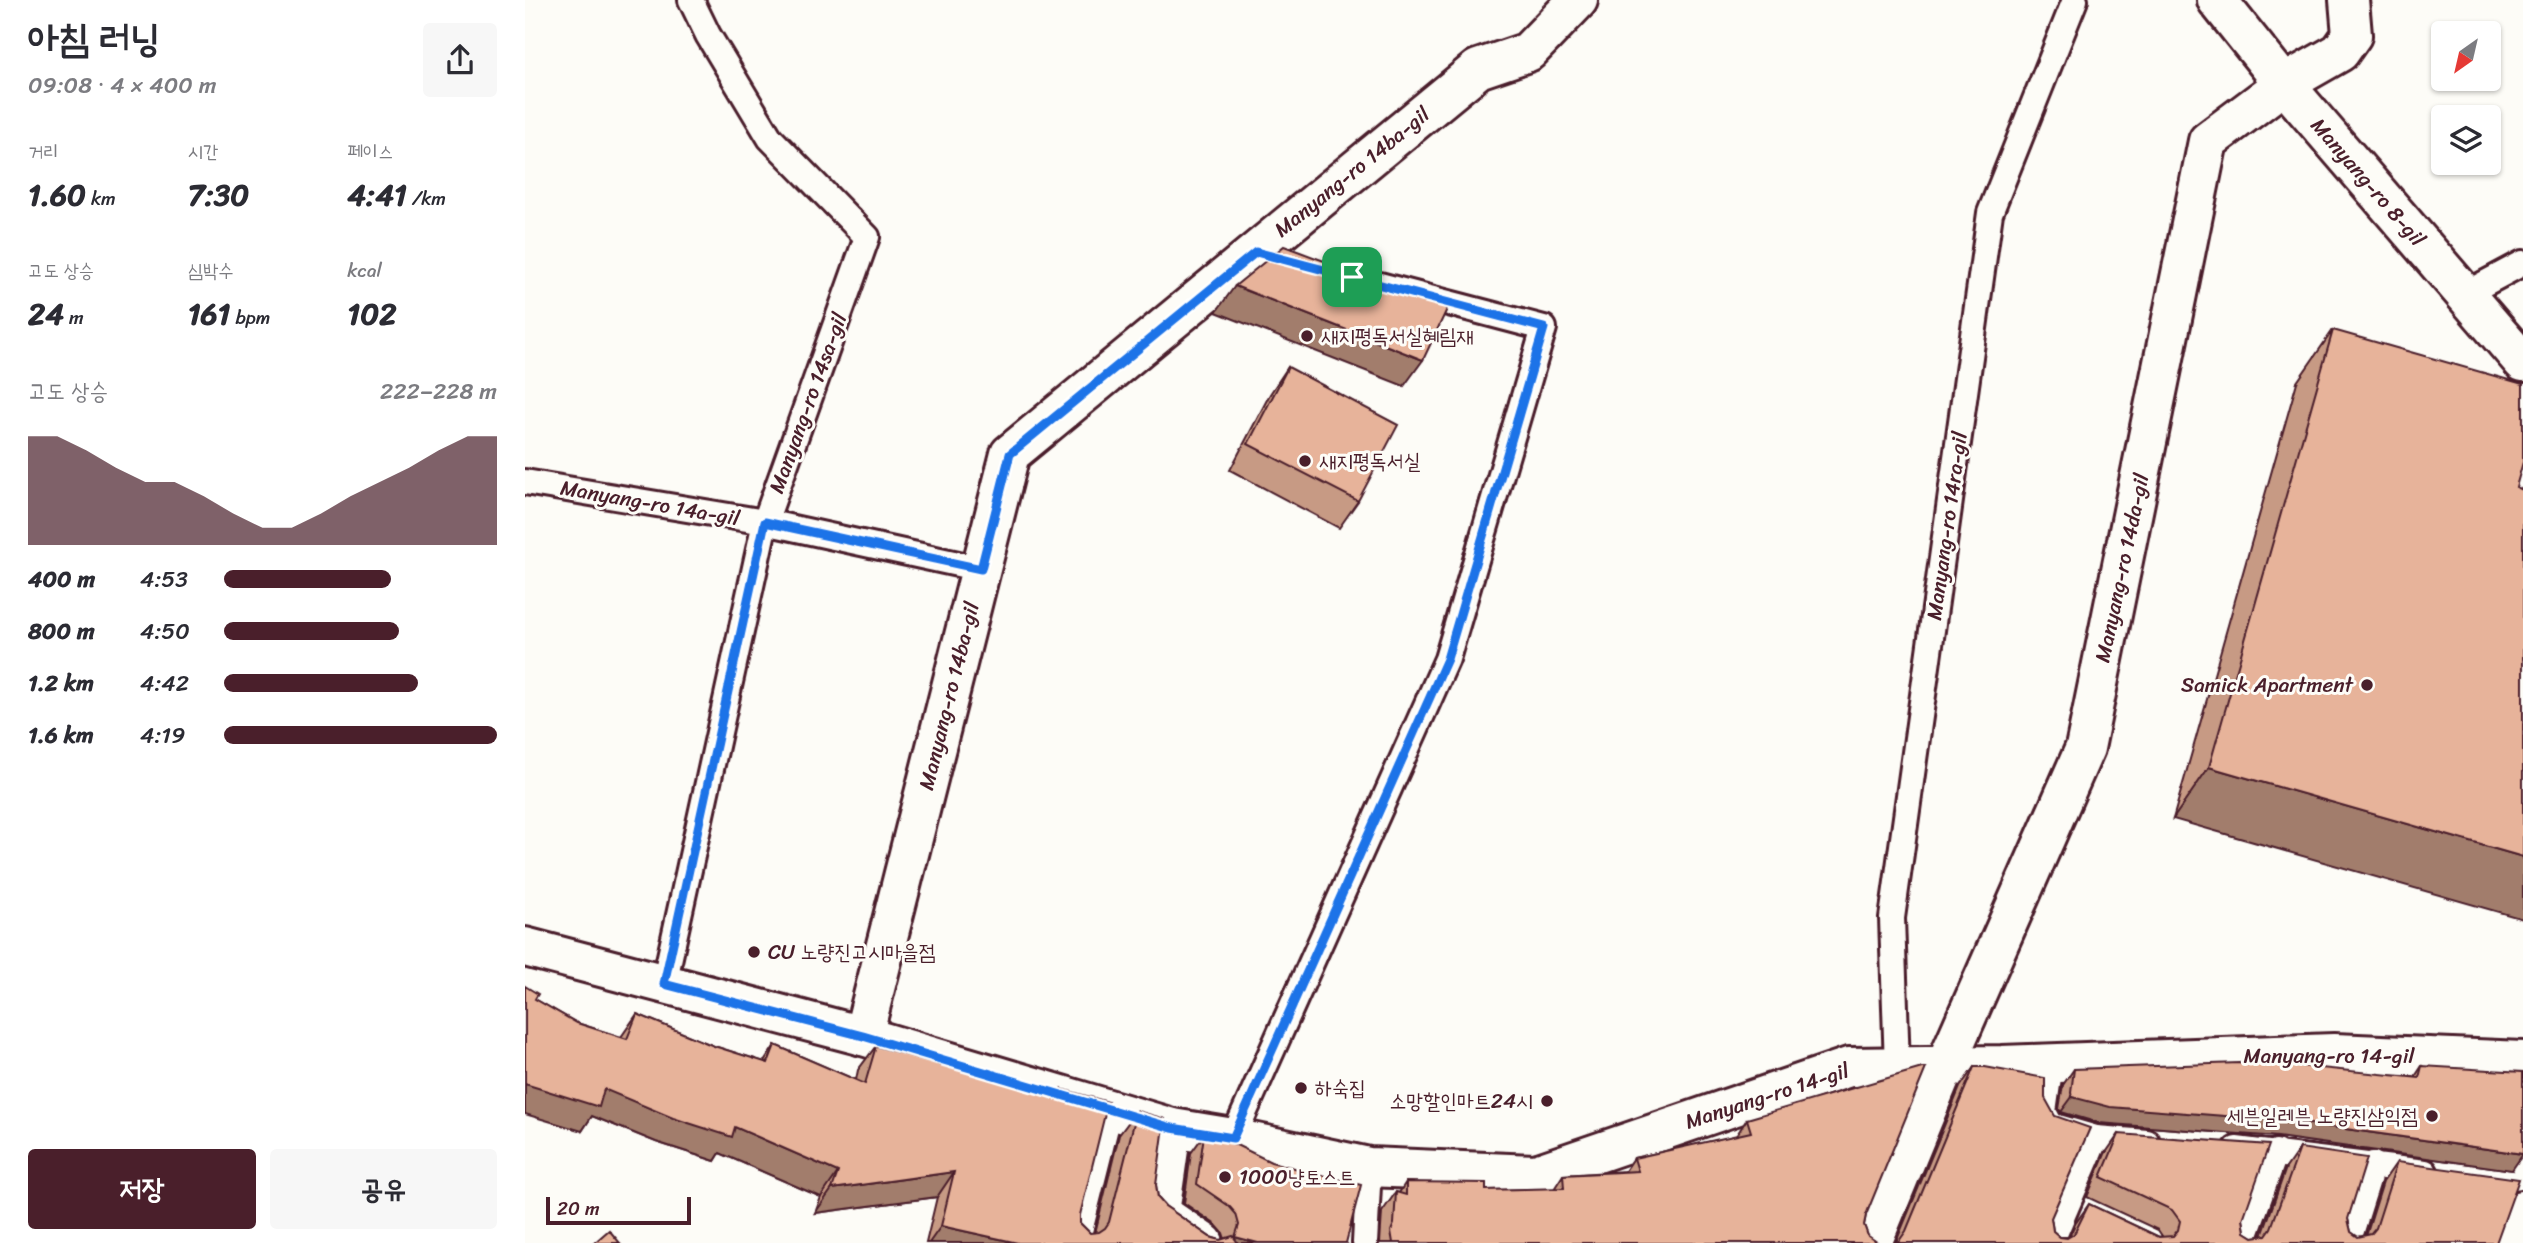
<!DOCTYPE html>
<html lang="ko">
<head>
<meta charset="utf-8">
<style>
	body { margin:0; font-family:Sriracha,"Poor Story",sans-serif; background:#f7f7f7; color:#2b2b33; height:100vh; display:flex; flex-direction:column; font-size:26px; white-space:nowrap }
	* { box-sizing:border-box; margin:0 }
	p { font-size:23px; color:#7c7c81 }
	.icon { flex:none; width:38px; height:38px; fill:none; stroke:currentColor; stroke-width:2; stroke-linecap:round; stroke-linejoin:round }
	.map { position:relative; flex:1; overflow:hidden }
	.sheet { display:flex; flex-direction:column; background:#fff; width:525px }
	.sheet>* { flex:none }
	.needle { width:46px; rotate:214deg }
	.buttons { position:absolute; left:1906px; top:21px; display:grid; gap:14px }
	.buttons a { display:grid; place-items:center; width:70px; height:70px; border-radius:7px; background:#fff; box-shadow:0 2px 5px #0004; font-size:35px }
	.scale { position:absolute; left:21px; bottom:18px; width:145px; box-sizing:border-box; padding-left:7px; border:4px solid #4a1f2b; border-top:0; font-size:19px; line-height:24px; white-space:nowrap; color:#4a1f2b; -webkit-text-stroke:5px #fdfcf7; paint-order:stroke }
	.pin { position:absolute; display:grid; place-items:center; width:60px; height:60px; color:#fff; margin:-30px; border-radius:14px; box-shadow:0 4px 10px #0006 }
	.round { display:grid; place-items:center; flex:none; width:74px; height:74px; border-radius:7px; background:#f7f7f7 }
	.summary { display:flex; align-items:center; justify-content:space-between; height:119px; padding:0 28px }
	h1 { font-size:38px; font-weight:800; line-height:52px }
	.stats { display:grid; grid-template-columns:repeat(3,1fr); gap:10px; height:119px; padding:7px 28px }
	.stats div { display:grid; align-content:center }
	.stats b { font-size:30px; font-weight:800 }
	.stats small { font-size:19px; font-weight:400 }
	.stats p { font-size:19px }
	.chart { height:196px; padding:14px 28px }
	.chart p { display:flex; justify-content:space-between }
	.chart svg { width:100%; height:126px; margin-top:7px; fill:#4a1f2b; opacity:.7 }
	.cta { display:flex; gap:14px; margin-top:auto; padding:14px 28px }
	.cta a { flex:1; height:80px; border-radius:7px; background:#4a1f2b; color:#fff; font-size:28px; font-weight:800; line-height:80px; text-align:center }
	.cta a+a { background:#f7f7f7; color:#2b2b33 }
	ul { padding:0 28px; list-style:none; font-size:23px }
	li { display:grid; grid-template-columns:112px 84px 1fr; align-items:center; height:52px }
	li i { height:18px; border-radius:9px; background:#4a1f2b }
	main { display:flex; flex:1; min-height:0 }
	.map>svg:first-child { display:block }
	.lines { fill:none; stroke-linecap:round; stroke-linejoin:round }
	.service-casing { stroke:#4a1f2b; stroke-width:30 }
	.minor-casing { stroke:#4a1f2b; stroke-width:44 }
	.tertiary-casing { stroke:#4a1f2b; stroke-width:44 }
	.service { stroke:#fdfcf7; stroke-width:24 }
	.minor { stroke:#fdfcf7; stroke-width:38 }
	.tertiary { stroke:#fdfcf7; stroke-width:38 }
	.wall { fill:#c79a84; stroke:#4a1f2b; stroke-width:2 }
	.shaded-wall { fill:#a27d6c; stroke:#4a1f2b; stroke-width:2 }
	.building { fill:#e7b39a; stroke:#4a1f2b; stroke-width:2 }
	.route-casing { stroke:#fff; stroke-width:14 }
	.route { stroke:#1a73e8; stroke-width:9 }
	.poi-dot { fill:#4a1f2b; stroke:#fdfcf7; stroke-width:2.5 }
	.labels { text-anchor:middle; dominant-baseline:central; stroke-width:6; stroke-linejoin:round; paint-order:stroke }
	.street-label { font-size:21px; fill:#4a1f2b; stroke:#fdfcf7 }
	.poi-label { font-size:21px; fill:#4a1f2b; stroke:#fdfcf7; text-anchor:start }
</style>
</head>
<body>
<main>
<section class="sheet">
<div class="summary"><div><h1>아침 러닝</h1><p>09:08 · 4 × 400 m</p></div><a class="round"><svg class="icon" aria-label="share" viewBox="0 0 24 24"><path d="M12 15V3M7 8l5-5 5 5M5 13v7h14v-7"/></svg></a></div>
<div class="stats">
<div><p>거리</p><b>1.60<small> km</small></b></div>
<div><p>시간</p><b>7:30</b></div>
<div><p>페이스</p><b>4:41<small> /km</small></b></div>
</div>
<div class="stats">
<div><p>고도 상승</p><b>24<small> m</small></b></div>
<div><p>심박수</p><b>161<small> bpm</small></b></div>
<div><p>kcal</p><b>102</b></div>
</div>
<div class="chart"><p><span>고도 상승</span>222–228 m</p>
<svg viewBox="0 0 160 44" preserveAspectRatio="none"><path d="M0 44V6L10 6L20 11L30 17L40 22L50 22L60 27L70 33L80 38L90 38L100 33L110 27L120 22L130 17L140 11L150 6L160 6V44z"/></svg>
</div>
<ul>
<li><b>400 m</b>4:53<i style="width:61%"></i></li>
<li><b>800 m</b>4:50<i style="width:64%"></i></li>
<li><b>1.2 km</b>4:42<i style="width:71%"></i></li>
<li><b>1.6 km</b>4:19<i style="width:100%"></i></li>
</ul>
<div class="cta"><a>저장</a><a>공유</a></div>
</section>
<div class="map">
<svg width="1998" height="1243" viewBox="0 0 1998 1243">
	<rect width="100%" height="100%" fill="#fdfcf7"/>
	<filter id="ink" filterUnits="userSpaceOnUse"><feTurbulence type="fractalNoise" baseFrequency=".0143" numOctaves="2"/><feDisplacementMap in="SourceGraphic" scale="14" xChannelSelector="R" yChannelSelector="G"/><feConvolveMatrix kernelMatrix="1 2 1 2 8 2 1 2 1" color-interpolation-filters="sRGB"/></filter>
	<g filter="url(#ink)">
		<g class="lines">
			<g class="service-casing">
				<g id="service">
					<path d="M1940,294L1998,263"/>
					<path d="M0,482L240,522L456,569"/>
					<path d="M139,984L240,522L342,237L245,138L183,35L166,0"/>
					<path d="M1526,1063L1519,1112L1526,1125L1571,1138L1622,1142"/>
					<path d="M1372,1067L1367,918L1465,213L1550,0"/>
					<path d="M708,1138L922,659L1019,328L855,285"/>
					<path d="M1711,1149L1900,1172"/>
					<path d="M552,1243L585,1111"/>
					<path d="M840,1243L844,1167"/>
					<path d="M1526,1243L1571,1138"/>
					<path d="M1718,1243L1751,1152"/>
					<path d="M1823,1243L1848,1164"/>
				</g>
			</g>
			<g class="minor-casing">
				<g id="minor">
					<path d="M1692,0L1759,84L1998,362"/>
					<path d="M0,947L338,1036L647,1128L708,1138L844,1167L1011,1174L1324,1067L1477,1065L1809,1053L1998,1061"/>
					<path d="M338,1036L485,454L953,69L1003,52L1053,0"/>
					<path d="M647,1128L635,1213L679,1243"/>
					<path d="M1347,1243L1420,1066L1560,748L1683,141L1759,84L1815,52L1827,35L1824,0"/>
				</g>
			</g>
			<g class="tertiary-casing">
				<path id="tertiary" d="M1988,1243L1998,1210"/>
			</g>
			<use href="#service" class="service"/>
			<use href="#minor" class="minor"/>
			<use href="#tertiary" class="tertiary"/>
		</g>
		<g class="wall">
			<path d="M1808,330L1991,487L1648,819L1772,382Z"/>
			<path d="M763,367L833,501L814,528L705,470L745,394Z"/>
			<path d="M10,999L52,1023L96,1037L112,1014L189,1046L239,1062L250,1045L331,1080L333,1070L351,1046L443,1072L445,1069L534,1093L536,1089L555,1223L565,1233H570L594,1135L612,1111L631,1185L633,1198L640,1206L685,1237L695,1240L700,1239L698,1233L691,1225L659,1203L666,1153L679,1135L821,1243H401L412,1197L290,1213L296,1197L195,1153L190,1161L131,1142L67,1116L57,1131Z"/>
			<path d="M1897,1066L1987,1170L1753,1137L1574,1123L1536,1112L1534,1109L1538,1085L1549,1069L1889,1078Z"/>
			<path d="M1449,1067L1520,1098L1526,1218L1528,1231L1535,1237H1544L1550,1224L1564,1204L1634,1237L1637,1236L1633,1230L1562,1197L1580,1154L1594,1134L1718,1219L1720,1232L1728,1237L1737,1236L1761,1168L1775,1148L1823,1219L1826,1232L1833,1237L1841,1236L1858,1182L1872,1162L1971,1243L1371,1242L1435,1087Z"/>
			<path d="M1222,1119L1341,1215L1339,1225L1343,1236L1353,1243H855L857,1212L871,1192L874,1193L881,1182L961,1190L1029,1189L1038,1175L1100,1171L1109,1158L1211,1136Z"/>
		</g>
		<g class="shaded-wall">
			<path d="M710,286L898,360L879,386L691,312Z"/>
			<path d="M1684,767L1998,857V919L1648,819Z"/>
			<path d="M0,1084L79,1089L210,1127L313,1172L296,1197L195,1153L190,1161L131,1142L67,1116L57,1131L0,1114Z"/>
			<path d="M1547,1097L1764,1121L1998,1154L1987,1170L1753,1137L1574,1123L1536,1112Z"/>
			<path d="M429,1172L412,1197L290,1213L307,1189Z"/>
			<path d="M416,1226L493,1243H404Z"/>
			<path d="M710,1237L733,1243H706Z"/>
		</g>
		<g class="building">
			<path d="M759,246L923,307L898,360L710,286Z"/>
			<path d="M1808,330L1998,384V462L1991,487L1998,490V857L1684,767Z"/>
			<path d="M763,367L873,425L833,501L723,444Z"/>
			<path d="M0,986L13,994L10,999L52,1023L102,1039L112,1014L189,1046L243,1063L250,1045L340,1084L351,1046L444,1072L445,1069L535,1093L536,1089L583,1102L555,1215V1223L565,1233L574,1232L580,1228L584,1222L612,1111L640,1119L631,1185L633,1198L640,1206L685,1237L695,1240L708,1236L713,1243H493L416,1226L429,1172L307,1189L313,1172L210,1127L207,1137L148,1118L79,1089L74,1107L0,1084Z"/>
			<path d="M1714,1063L1766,1065L1894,1078L1897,1066L1998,1072V1154L1764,1121L1585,1107L1547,1097L1546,1093L1549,1069Z"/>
			<path d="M1449,1067H1460L1520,1078V1098L1530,1116L1565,1128L1526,1218L1528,1231L1535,1237L1542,1238L1549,1234L1564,1204L1634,1237L1648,1236L1653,1230L1655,1221L1647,1210L1576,1177L1594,1134L1744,1145L1718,1219L1720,1232L1728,1237L1741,1235L1746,1228L1775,1148L1842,1158L1823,1219L1826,1232L1833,1237L1846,1234L1851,1228L1872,1162L1994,1179L1971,1243H1368L1374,1241L1381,1231Z"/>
			<path d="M1397,1068H1401L1341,1215L1339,1225L1343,1236L1353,1243H868L866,1231L869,1224L871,1192L881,1195V1182L961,1183V1190L1039,1188L1038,1175L1113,1171L1109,1158L1226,1132L1222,1119Z"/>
			<path d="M679,1135L695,1137L746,1162L836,1185L821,1243H733L710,1237L714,1225L711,1214L704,1206L672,1184Z"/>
			<path d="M84,1230L95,1243H69Z"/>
		</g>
	</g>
	<g class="lines" filter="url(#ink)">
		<g class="route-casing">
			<path id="route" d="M731,252L1019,328L922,659L708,1138L647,1128L338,1036L139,984L240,522L456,569L485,454Z"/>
		</g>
		<use href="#route" class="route"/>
	</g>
	<g class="poi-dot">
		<circle cx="782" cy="336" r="7"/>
		<circle cx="780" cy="461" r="7"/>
		<circle cx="1842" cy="685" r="7"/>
		<circle cx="229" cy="952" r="7"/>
		<circle cx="776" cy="1088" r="7"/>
		<circle cx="1022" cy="1101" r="7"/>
		<circle cx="1907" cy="1116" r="7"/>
		<circle cx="700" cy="1177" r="7"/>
	</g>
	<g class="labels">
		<g class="street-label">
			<text transform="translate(827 172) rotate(-39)">Manyang-ro 14ba-gil</text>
			<text transform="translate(1843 182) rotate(49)">Manyang-ro 8-gil</text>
			<text transform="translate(283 403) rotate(-70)">Manyang-ro 14sa-gil</text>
			<text transform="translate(125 503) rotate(10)">Manyang-ro 14a-gil</text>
			<text transform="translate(1422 526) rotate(-82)">Manyang-ro 14ra-gil</text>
			<text transform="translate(1597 568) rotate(-78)">Manyang-ro 14da-gil</text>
			<text transform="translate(424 696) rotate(-76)">Manyang-ro 14ba-gil</text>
			<text x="1804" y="1056">Manyang-ro 14-gil</text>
			<text transform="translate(1242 1096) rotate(-18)">Manyang-ro 14-gil</text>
		</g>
		<g class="poi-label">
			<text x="796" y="336">새지평독서실혜림재</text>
			<text x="794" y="461">새지평독서실</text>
			<text x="1828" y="685" text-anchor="end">Samick Apartment</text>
			<text x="243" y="952">CU 노량진고시마을점</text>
			<text x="790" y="1088">하숙집</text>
			<text x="1008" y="1101" text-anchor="end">소망할인마트24시</text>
			<text x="1893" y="1116" text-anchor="end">세븐일레븐 노량진삼익점</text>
			<text x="714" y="1177">1000냥토스트</text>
		</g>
	</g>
</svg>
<div class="buttons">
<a><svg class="needle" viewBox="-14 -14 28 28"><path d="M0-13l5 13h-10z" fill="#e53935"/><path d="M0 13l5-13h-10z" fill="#7c7c81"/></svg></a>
<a><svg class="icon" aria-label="layers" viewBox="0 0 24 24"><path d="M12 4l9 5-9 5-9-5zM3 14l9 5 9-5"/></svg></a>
</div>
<div class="scale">20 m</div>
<div class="pin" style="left:827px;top:277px;background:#1e9e55"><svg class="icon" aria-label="arrive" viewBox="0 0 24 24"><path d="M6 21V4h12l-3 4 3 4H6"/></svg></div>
</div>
</main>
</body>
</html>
